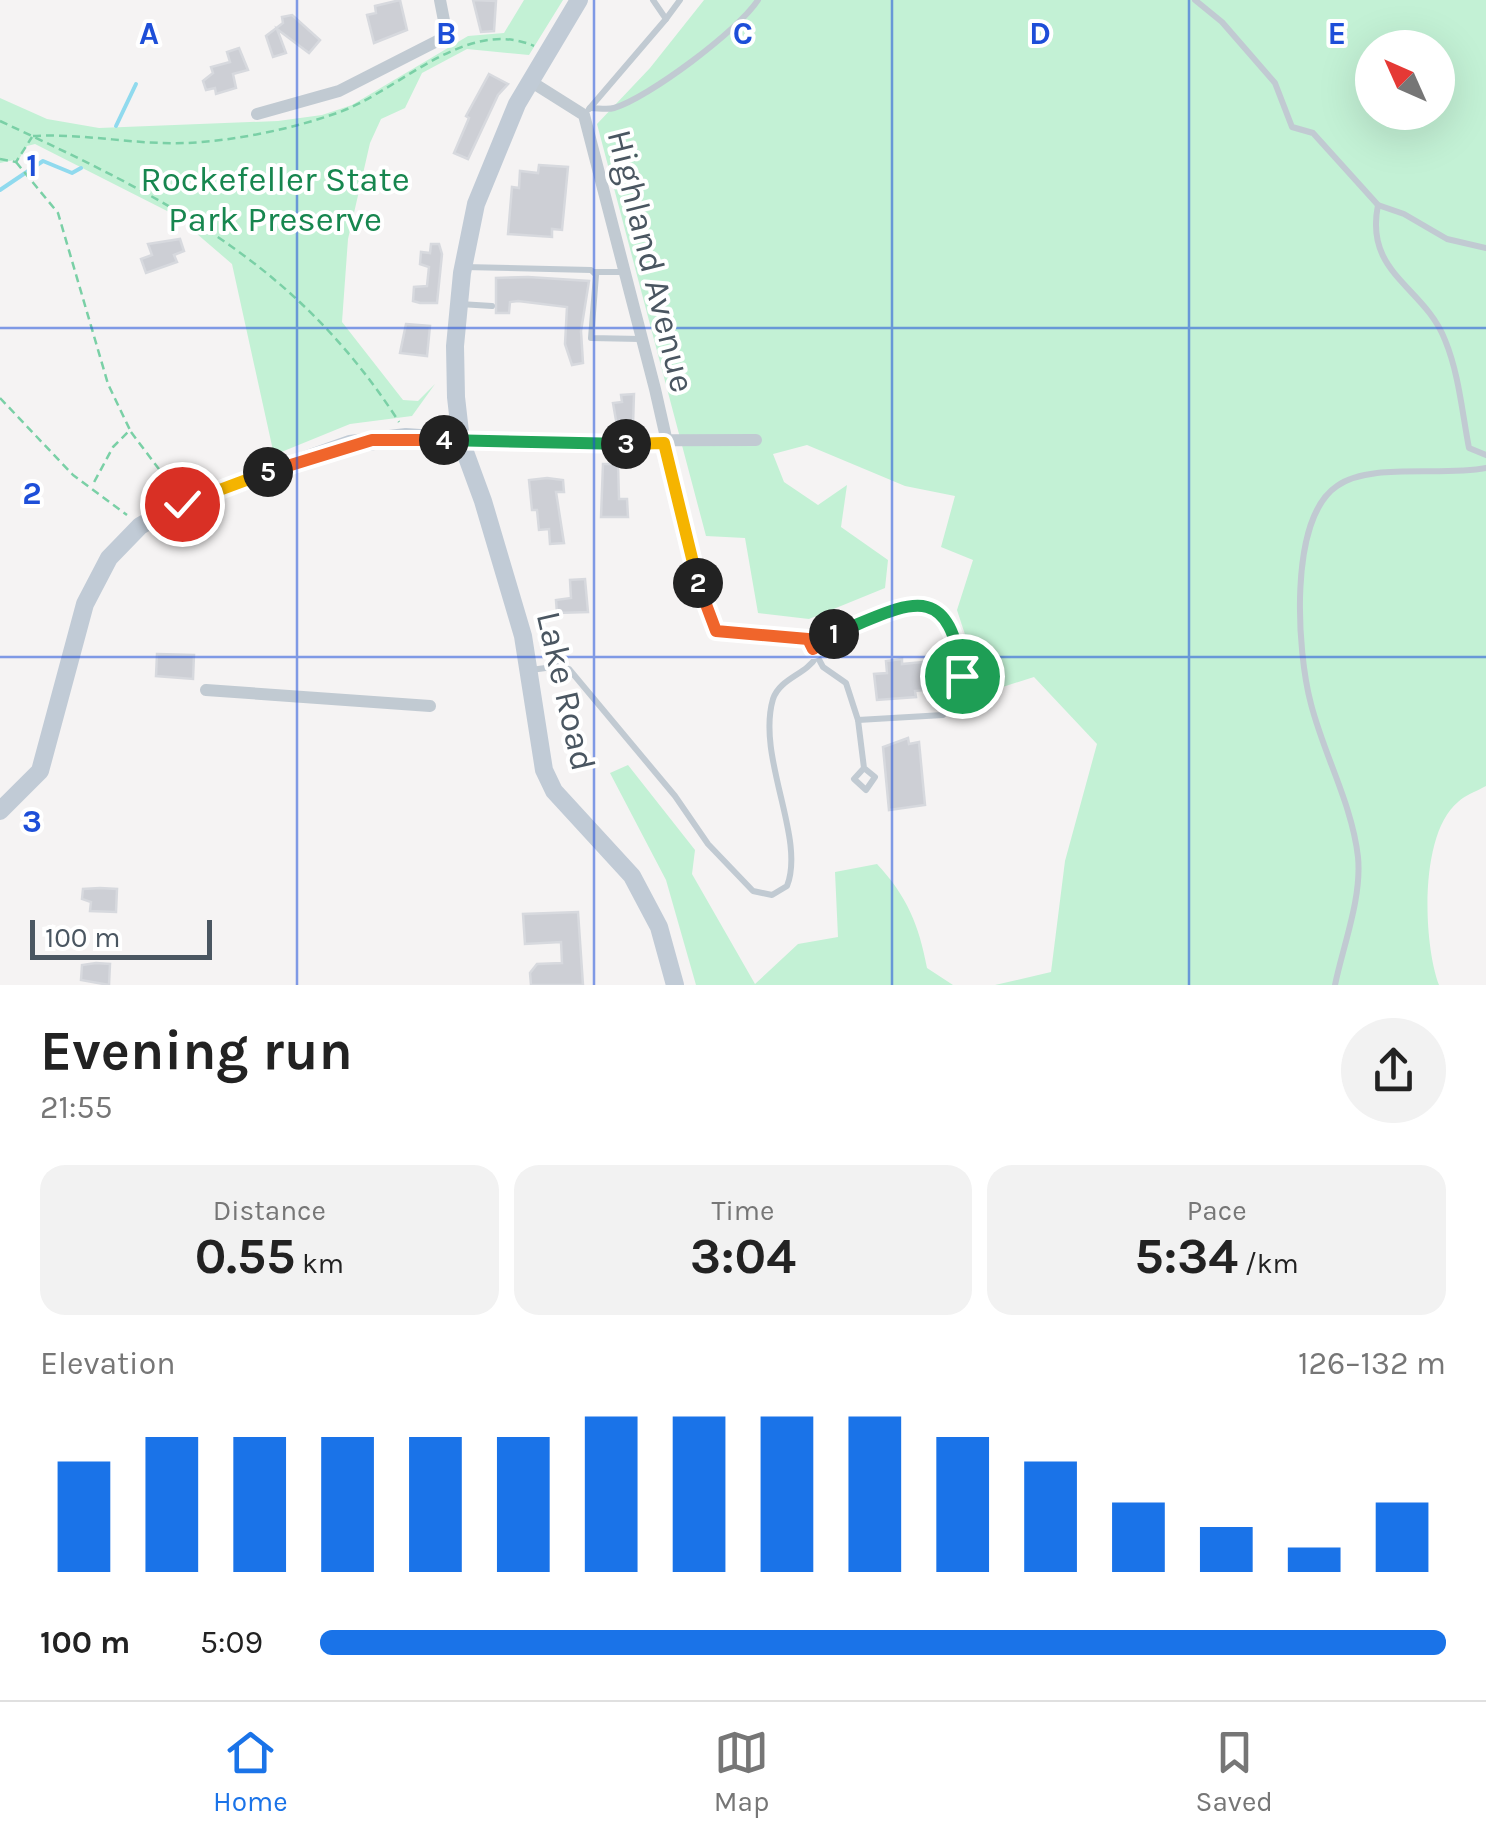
<!DOCTYPE html>
<html lang="en">
<head>
<meta charset="utf-8">
<style>
	body { margin:0; font-family:Karla,sans-serif; background:#f2f2f2; color:#222; height:100vh; display:flex; flex-direction:column; font-size:38px; white-space:nowrap }
	* { box-sizing:border-box; margin:0 }
	p { font-size:32px; color:#767676 }
	.icon { flex:none; width:55px; height:55px; fill:none; stroke:currentColor; stroke-width:2; stroke-linecap:round; stroke-linejoin:round }
	.map { position:relative; height:985px; overflow:hidden }
	.drawer { display:flex; flex-direction:column; background:#fff; flex:1 }
	.drawer>* { flex:none }
	.needle { width:65px; rotate:315deg }
	.tools { position:absolute; left:1355px; top:30px; display:grid; gap:20px }
	.tools a { display:grid; place-items:center; width:100px; height:100px; border-radius:50%; background:#fff; box-shadow:0 10px 40px #0002; font-size:50px }
	.scale { position:absolute; left:30px; bottom:25px; width:182px; box-sizing:border-box; padding-left:10px; border:5px solid #4a5661; border-top:0; font-size:28px; line-height:35px; white-space:nowrap; color:#4a5661; -webkit-text-stroke:8px #fff; paint-order:stroke }
	.pin { position:absolute; display:grid; place-items:center; width:85px; height:85px; color:#fff; margin:-42px; border:5px solid #fff; border-radius:50%; box-shadow:0 2px 10px #0007 }
	.km { position:absolute; width:50px; height:50px; margin:-25px; border-radius:50%; background:#222; color:#fff; font-size:28px; line-height:50px; text-align:center }
	.round { display:grid; place-items:center; flex:none; width:105px; height:105px; border-radius:52px; background:#f2f2f2 }
	.headline { display:flex; align-items:center; justify-content:space-between; height:170px; padding:0 40px }
	h1 { font-size:55px; font-weight:700; line-height:75px }
	.stats { display:grid; grid-template-columns:repeat(3,1fr); gap:15px; height:170px; padding:10px 40px }
	.stats div { display:grid; align-content:center; border-radius:25px; background:#f2f2f2; text-align:center }
	.stats b { font-size:50px; font-weight:700 }
	.stats small { font-size:28px; font-weight:400 }
	.stats p { font-size:28px }
	.chart { height:280px; padding:20px 40px }
	.chart p { display:flex; justify-content:space-between }
	.chart svg { width:100%; height:180px; margin-top:10px; stroke:#1a73e8; stroke-width:6 }
	ul { padding:0 40px; list-style:none; font-size:32px }
	li { display:grid; grid-template-columns:160px 120px 1fr; align-items:center; height:75px }
	li i { height:25px; border-radius:12px; background:#1a73e8 }
	.tab-bar { display:flex; justify-content:space-around; align-items:center; height:140px; border-top:2px solid #e0e0e0; background:#fff; font-size:28px; color:#767676 }
	.tab-bar a { display:grid; justify-items:center; gap:5px }
	.tab-bar .on { color:#1a73e8 }
	.map>svg:first-child { display:block }
	.green { fill:#c3f1d5; fill-rule:evenodd }
	.lines { fill:none; stroke-linecap:round; stroke-linejoin:round }
	.stream { stroke:#90daee; stroke-width:4 }
	.building { fill:#cdcfd5; stroke:#d7d9de; stroke-width:2.5 }
	.path { stroke:#7ad0a6; stroke-width:2.5; stroke-dasharray:8 5; stroke-linecap:butt }
	.lane { stroke:#c1cad2; stroke-width:6 }
	.street { stroke:#c1cad2; stroke-width:12 }
	.secondary { stroke:#c1cbd6; stroke-width:18 }
	.split-1-casing { stroke:#fff; stroke-width:20 }
	.split-2-casing { stroke:#fff; stroke-width:20 }
	.split-3-casing { stroke:#fff; stroke-width:20 }
	.split-4-casing { stroke:#fff; stroke-width:20 }
	.split-5-casing { stroke:#fff; stroke-width:20 }
	.split-6-casing { stroke:#fff; stroke-width:20 }
	.split-1 { stroke:#22a559; stroke-width:12 }
	.split-2 { stroke:#f0652b; stroke-width:12 }
	.split-3 { stroke:#f5b400; stroke-width:12 }
	.split-4 { stroke:#22a559; stroke-width:12 }
	.split-5 { stroke:#f0652b; stroke-width:12 }
	.split-6 { stroke:#f5b400; stroke-width:12 }
	.grid { fill:none; stroke:#1d4ed8; stroke-width:2.5; stroke-opacity:0.55 }
	.labels { text-anchor:middle; dominant-baseline:central; stroke-width:8; stroke-linejoin:round; paint-order:stroke }
	.park-label { font-size:35px; fill:#17864f; stroke:#fff }
	.street-label { font-size:35px; fill:#4a5661; stroke:#fff }
	.grid-label { font-size:32px; text-anchor:middle; font-weight:bold; fill:#1d4ed8; stroke:#fff; stroke-width:8; stroke-linejoin:round; paint-order:stroke }
</style>
</head>
<body>
<div class="map">
<svg width="1486" height="985" viewBox="0 0 1486 985">
	<rect width="100%" height="100%" fill="#f5f3f3"/>
	<g class="green">
		<path d="M524,0H563L529,55L467,49L422,73L405,108L381,119L370,143L348,239L342,322L403,400L418,401L435,384L412,416L350,424L274,455L232,264L175,215L35,144L27,146L19,159L0,163V98L47,119L99,128L278,121L322,115L352,105L468,36L504,33Z"/>
		<path d="M704,0H1486V786C1477,791 1465,795 1458,802C1419,834 1423,942 1439,985H995L1051,972L1065,861L1097,744L1034,677L984,693L957,610L973,560L941,547L955,496L905,486L807,445L773,454L784,482L818,505L847,485L841,527L888,560L885,588L809,619L758,613L745,538L706,536L597,124L650,68ZM1372,48H1438V112H1372Z"/>
		<path d="M628,765L695,850L692,874L755,984L798,944L838,937L835,872L877,864C907,896 919,925 927,968L953,985H696L666,880L610,773Z"/>
	</g>
	<g class="lines">
		<g class="stream">
			<path d="M116,126L136,84"/>
			<path d="M0,190L43,161L72,173L81,168"/>
		</g>
	</g>
	<g class="building">
		<path d="M400,0L407,30L374,43L367,15L376,13L375,6Z"/>
		<path d="M473,0L496,1L494,31L481,32Z"/>
		<path d="M292,15L320,40L309,53L277,29L286,53L273,57L266,36L283,23L282,17Z"/>
		<path d="M239,48L248,70L233,74L236,88L216,94L215,88L206,90L203,81L213,73L211,67L230,62L227,52Z"/>
		<path d="M489,74L508,84L498,95L468,159L454,153L469,118L466,116Z"/>
		<path d="M539,165L568,167L562,230L552,229V237L508,234L512,187L519,188L520,171L538,173Z"/>
		<path d="M180,239L184,251L174,255L177,262L146,273L141,259L152,255L148,244Z"/>
		<path d="M431,244H439L442,254L437,303H420L413,301L414,287L427,286L429,267L420,264L421,252L430,253Z"/>
		<path d="M528,277L589,281L581,331L583,363L572,365L565,344L567,307L518,301L510,302L509,313H496V278Z"/>
		<path d="M406,324L430,326L427,356L400,353Z"/>
		<path d="M634,394L633,425L617,426L613,403L622,402L621,395Z"/>
		<path d="M603,464H618L619,499H627L628,517H601Z"/>
		<path d="M547,478L563,480L564,492H556L564,543L550,544L549,529L539,530L537,510H532L529,480Z"/>
		<path d="M585,579L588,612L557,613L556,600L571,598L570,580Z"/>
		<path d="M157,654L194,655L193,679L156,676Z"/>
		<path d="M902,659V664L922,662L925,690L915,691L916,697L877,700L874,674L887,673L886,661Z"/>
		<path d="M908,738L909,744L919,742L925,805L889,810L883,747Z"/>
		<path d="M100,888L117,889L116,912L90,911L91,902L82,899L83,889Z"/>
		<path d="M578,912L583,985H531L530,973L537,964L562,963L561,942L525,944L523,914Z"/>
		<path d="M96,963L110,964L109,985L81,980L82,965Z"/>
	</g>
	<g class="lines">
		<g class="path">
			<path d="M0,121C165,198 296,262 399,422"/>
			<path d="M33,136C84,133 135,145 186,143C234,141 292,129 337,113C398,92 466,16 534,46"/>
			<path d="M0,159L16,162L32,137"/>
			<path d="M16,162L58,213L108,384L130,430L113,447L92,486"/>
			<path d="M0,398L73,475L127,515"/>
			<path d="M131,432L174,489"/>
		</g>
		<g class="lane">
			<path d="M653,0L666,19L680,0"/>
			<path d="M1195,0L1222,22L1275,83L1292,127L1313,133L1378,205L1404,214L1447,239L1486,248"/>
			<path d="M590,108C598,108 607,110 614,108C648,98 739,30 758,0"/>
			<path d="M589,109L666,19"/>
			<path d="M1378,205C1364,274 1424,286 1445,340C1459,374 1462,412 1469,448L1486,455"/>
			<path d="M464,267L591,270L596,275L591,338L640,339"/>
			<path d="M595,272H624"/>
			<path d="M460,304L492,306"/>
			<path d="M703,603L710,625L725,634L808,639L823,667L846,683L858,720L943,715L960,700C968,670 960,626 933,608L898,609L823,639L813,649"/>
			<path d="M531,670L560,666L569,669L675,796L708,844L753,891L772,895L787,886C806,838 756,757 773,699C780,678 806,675 817,656"/>
			<path d="M858,720L864,768L875,777L866,790L854,779L864,768"/>
			<path d="M1335,985C1343,946 1362,898 1358,857C1352,804 1324,755 1311,704C1297,652 1288,519 1337,486C1371,462 1441,477 1486,468"/>
		</g>
		<g class="street">
			<path d="M530,81L584,115L655,389L703,601"/>
			<path d="M257,114L339,91L447,36L440,0"/>
			<path d="M461,441L756,440"/>
			<path d="M206,690L430,706"/>
		</g>
		<g class="secondary">
			<path d="M579,0L517,104L476,204L462,273L455,346L456,397L461,441L483,501L523,636L544,770L554,791L632,876L659,927L675,985"/>
			<path d="M0,811L40,771L85,604L109,558L140,526L173,507L350,444L406,437L461,441"/>
		</g>
	</g>
	<g class="lines">
		<g class="split-1-casing">
			<path id="split-1" d="M834,634C905,606 949,573 962,676"/>
		</g>
		<g class="split-2-casing">
			<path id="split-2" d="M698,583L716,631L808,639L813,649L834,634"/>
		</g>
		<g class="split-3-casing">
			<path id="split-3" d="M626,444L664,443L698,583"/>
		</g>
		<g class="split-4-casing">
			<path id="split-4" d="M444,440L626,444"/>
		</g>
		<g class="split-5-casing">
			<path id="split-5" d="M268,472L372,440H444"/>
		</g>
		<g class="split-6-casing">
			<path id="split-6" d="M182,504L268,472"/>
		</g>
		<use href="#split-1" class="split-1"/>
		<use href="#split-2" class="split-2"/>
		<use href="#split-3" class="split-3"/>
		<use href="#split-4" class="split-4"/>
		<use href="#split-5" class="split-5"/>
		<use href="#split-6" class="split-6"/>
	</g>
	<path class="grid" d="M297,0V985M594,0V985M892,0V985M1189,0V985M0,328H1486M0,657H1486"/>
	<g class="labels">
		<g class="park-label">
			<text x="275" y="179">Rockefeller State<tspan x="275" dy="40">Park Preserve</tspan></text>
		</g>
		<g class="street-label">
			<text transform="translate(651 261) rotate(76)">Highland Avenue</text>
			<text transform="translate(566 691) rotate(77)">Lake Road</text>
		</g>
	</g>
	<g class="grid-label">
		<text x="149" y="44">A</text>
		<text x="446" y="44">B</text>
		<text x="743" y="44">C</text>
		<text x="1040" y="44">D</text>
		<text x="1337" y="44">E</text>
		<text x="32" y="176">1</text>
		<text x="32" y="504">2</text>
		<text x="32" y="832">3</text>
	</g>
</svg>
<div class="tools">
<a><svg class="needle" viewBox="-14 -14 28 28"><path d="M0-13l5 13h-10z" fill="#e53935"/><path d="M0 13l5-13h-10z" fill="#767676"/></svg></a>
</div>
<div class="scale">100 m</div>
<div class="pin" style="left:962px;top:676px;background:#1e9e55"><svg class="icon" aria-label="arrive" viewBox="0 0 24 24"><path d="M6 21V4h12l-3 4 3 4H6"/></svg></div>
<div class="pin" style="left:182px;top:504px;background:#d93025"><svg class="icon" aria-label="check" viewBox="0 0 24 24"><path d="M5 12l5 5 9-10"/></svg></div>
<b class="km" style="left:834px;top:634px">1</b>
<b class="km" style="left:698px;top:583px">2</b>
<b class="km" style="left:626px;top:444px">3</b>
<b class="km" style="left:444px;top:440px">4</b>
<b class="km" style="left:268px;top:472px">5</b>
</div>
<section class="drawer">
<div class="headline"><div><h1>Evening run</h1><p>21:55</p></div><a class="round"><svg class="icon" aria-label="share" viewBox="0 0 24 24"><path d="M12 15V3M7 8l5-5 5 5M5 13v7h14v-7"/></svg></a></div>
<div class="stats">
<div><p>Distance</p><b>0.55<small> km</small></b></div>
<div><p>Time</p><b>3:04</b></div>
<div><p>Pace</p><b>5:34<small> /km</small></b></div>
</div>
<div class="chart"><p><span>Elevation</span>126–132 m</p>
<svg viewBox="0 0 160 44" preserveAspectRatio="none"><path d="M5 44V17M15 44V11M25 44V11M35 44V11M45 44V11M55 44V11M65 44V6M75 44V6M85 44V6M95 44V6M105 44V11M115 44V17M125 44V27M135 44V33M145 44V38M155 44V27"/></svg>
</div>
<ul>
<li><b>100 m</b>5:09<i style="width:100%"></i></li>
</ul>
</section>
<nav class="tab-bar">
<a class="on"><svg class="icon" aria-label="home" viewBox="0 0 24 24"><path d="M3 11l9-7 9 7M6 9v11h12V9"/></svg>Home</a>
<a><svg class="icon" aria-label="map" viewBox="0 0 24 24"><path d="M3 6l6-2 6 2 6-2v14l-6 2-6-2-6 2zM9 4v14M15 6v14"/></svg>Map</a>
<a><svg class="icon" aria-label="saved" viewBox="0 0 24 24"><path d="M7 4h10v16l-5-4-5 4z"/></svg>Saved</a>
</nav>
</body>
</html>
